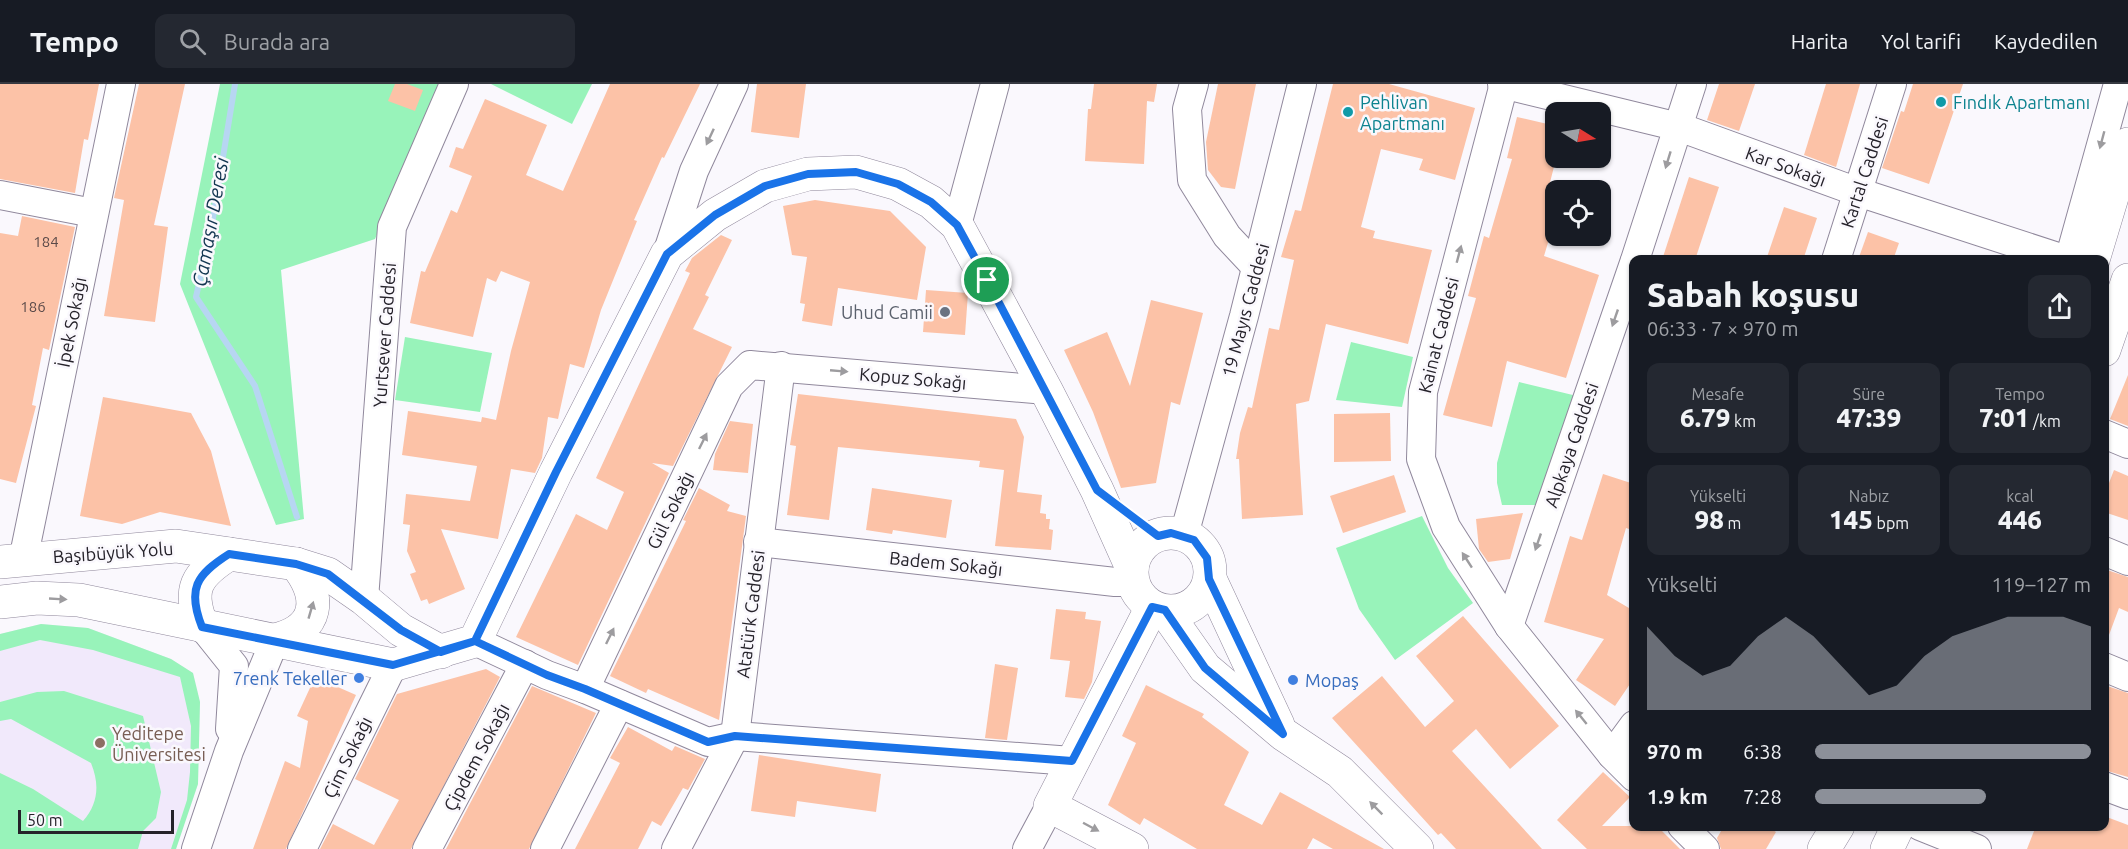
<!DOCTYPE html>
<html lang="tr">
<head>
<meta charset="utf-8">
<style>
	body { margin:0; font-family:Ubuntu,sans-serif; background:#242831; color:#f1f3f6; height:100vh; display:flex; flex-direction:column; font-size:22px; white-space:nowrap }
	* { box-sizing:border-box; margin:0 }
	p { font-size:20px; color:#9ea1a6 }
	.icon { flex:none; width:33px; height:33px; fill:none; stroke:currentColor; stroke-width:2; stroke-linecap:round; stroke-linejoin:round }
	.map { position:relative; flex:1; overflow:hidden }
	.panel { position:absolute; left:1629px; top:171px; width:480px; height:576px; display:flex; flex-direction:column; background:#171b24; border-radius:12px; box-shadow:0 2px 4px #0004 }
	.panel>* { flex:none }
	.needle { width:39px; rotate:101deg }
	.fabs { position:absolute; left:1545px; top:18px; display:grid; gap:12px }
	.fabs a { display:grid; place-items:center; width:66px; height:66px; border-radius:12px; background:#171b24; box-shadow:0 2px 4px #0004; font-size:30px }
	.scale { position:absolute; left:18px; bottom:15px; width:156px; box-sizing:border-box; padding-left:6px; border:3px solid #25222a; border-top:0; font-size:16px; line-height:21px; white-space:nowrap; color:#25222a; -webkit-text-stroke:4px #faf8fd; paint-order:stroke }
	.pin { position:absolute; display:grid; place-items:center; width:51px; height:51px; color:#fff; margin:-26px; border:3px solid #fff; border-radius:50%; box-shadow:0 2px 6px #0007 }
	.round { display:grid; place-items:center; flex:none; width:63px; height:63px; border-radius:12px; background:#242831 }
	.head { display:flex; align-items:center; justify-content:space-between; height:102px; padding:0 18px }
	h1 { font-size:33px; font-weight:800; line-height:45px }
	.figures { display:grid; grid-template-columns:repeat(3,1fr); gap:9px; height:102px; padding:6px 18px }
	.figures div { display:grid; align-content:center; border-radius:12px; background:#242831; text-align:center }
	.figures b { font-size:26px; font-weight:800 }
	.figures small { font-size:16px; font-weight:400 }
	.figures p { font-size:16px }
	.chart { height:168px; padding:12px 18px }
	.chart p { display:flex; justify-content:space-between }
	.chart svg { width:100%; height:108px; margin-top:6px; fill:#8c9099; opacity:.7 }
	ul { padding:0 18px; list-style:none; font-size:20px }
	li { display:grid; grid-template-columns:96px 72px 1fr; align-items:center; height:45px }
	li i { height:15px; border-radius:8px; background:#8c9099 }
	header { display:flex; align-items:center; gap:36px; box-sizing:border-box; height:84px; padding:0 30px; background:#171b24; border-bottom:2px solid #363941 }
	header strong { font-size:28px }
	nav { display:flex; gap:33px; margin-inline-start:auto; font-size:21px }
	.search { width:420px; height:54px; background:#242831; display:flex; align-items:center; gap:15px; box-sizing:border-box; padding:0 21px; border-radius:12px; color:#9ea1a6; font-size:22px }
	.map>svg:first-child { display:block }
	.built { fill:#f1e9fb }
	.green { fill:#98f3ba }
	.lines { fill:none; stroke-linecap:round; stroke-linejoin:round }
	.stream { stroke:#b7d6f2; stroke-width:6 }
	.building { fill:#fcc2a7 }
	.minor-casing { stroke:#90889c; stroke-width:30 }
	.major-casing { stroke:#90889c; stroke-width:34 }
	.minor { stroke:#fff; stroke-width:28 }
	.major { stroke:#fff; stroke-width:33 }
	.oneway { fill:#9d9c9f }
	.route-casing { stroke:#fff; stroke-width:12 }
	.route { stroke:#1a73e8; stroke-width:8 }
	.culture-dot { fill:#0f9aa8; stroke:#faf8fd; stroke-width:2 }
	.worship-dot { fill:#6b7280; stroke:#faf8fd; stroke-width:2 }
	.shop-dot { fill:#3f7fe0; stroke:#faf8fd; stroke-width:2 }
	.education-dot { fill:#8d6e63; stroke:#faf8fd; stroke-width:2 }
	.labels { text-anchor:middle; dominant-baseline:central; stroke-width:5; stroke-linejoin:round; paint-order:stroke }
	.number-label { font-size:15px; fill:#5b4a49 }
	.culture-label { font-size:18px; fill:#0d838f; stroke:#faf8fd; text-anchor:start }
	.street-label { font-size:18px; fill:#25222a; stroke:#faf8fd }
	.worship-label { font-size:18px; fill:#5b616d; stroke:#faf8fd; text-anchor:end }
	.shop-label { font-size:18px; fill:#366cbe; stroke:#faf8fd; text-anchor:end }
	.education-label { font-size:18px; fill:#785e54; stroke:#faf8fd; text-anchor:start }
	.water-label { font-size:20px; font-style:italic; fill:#123550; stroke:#faf8fd }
</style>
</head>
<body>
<header>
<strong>Tempo</strong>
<div class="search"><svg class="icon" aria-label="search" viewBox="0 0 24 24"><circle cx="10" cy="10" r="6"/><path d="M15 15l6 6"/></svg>Burada ara</div>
<nav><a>Harita</a><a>Yol tarifi</a><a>Kaydedilen</a></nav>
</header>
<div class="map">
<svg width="2128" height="765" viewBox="0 0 2128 765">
	<rect width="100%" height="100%" fill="#faf8fd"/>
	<path class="built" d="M41,540L88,544L171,575L193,589L200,618L198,700L176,765H0V550Z"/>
	<g class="green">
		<path d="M220,0H441L375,155L281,186L304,435L276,441L180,200Z"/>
		<path d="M491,0H592L572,40Z"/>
		<path d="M405,253L492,269L480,328L395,316Z"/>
		<path d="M1351,258L1413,273L1402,323L1336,316Z"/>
		<path d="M1519,298L1577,312L1547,421H1502L1497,399V379Z"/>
		<path d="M1422,432L1448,484L1473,519L1395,576L1359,525L1336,464Z"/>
		<path d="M41,540L88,544L171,575L193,589L200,618L198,700L176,765H171L187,716L190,688L191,642L180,593L93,566L40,556L0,567V550Z"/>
		<path d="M64,607L143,632L161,708L156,734L143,747L138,765H0V689L33,705L83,737C98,720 100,701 91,679L11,635L0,637V618L37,608Z"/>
	</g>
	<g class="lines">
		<path class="stream" d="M235,0L211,146L196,213L255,302L297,433"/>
	</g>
	<g class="building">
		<path d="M0,0H99L88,56L84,55L75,109L0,95Z"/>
		<path d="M139,0H185L154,141L168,143L155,238L104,232L124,116L114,114Z"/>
		<path d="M395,0H407L423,6L415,27L388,17Z"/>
		<path d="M610,0H700L664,74L662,73L634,136L637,137L601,226L584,284L570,280L558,335L548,333L542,374L535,389L511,385L498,455L441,445L465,505L429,520L427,515L421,517L410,490L416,488L407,467L410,441L403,440L406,410L470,417L477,382L402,371L408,327L481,338L482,333L496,336L511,267L530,198L501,187L496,198L487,194L473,253L410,239L421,187L425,188L451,126L457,129L472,92L449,83L456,63L463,65L485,15L547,41L526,91L563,107Z"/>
		<path d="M757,0H806L799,54L751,48Z"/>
		<path d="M1094,0H1157L1154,18L1147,17L1144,80L1085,77L1088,25H1091Z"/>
		<path d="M1218,0H1256L1235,105L1221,103L1208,86L1206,58Z"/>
		<path d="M1333,0H1389L1475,24L1455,96L1419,86L1423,75L1381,65L1361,143L1375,147L1373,154L1432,166L1408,260L1326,240L1309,317L1296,320L1303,431L1242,435L1239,375H1236L1240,349L1248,323L1252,324L1269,244L1279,246L1294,176L1281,173L1295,126L1301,127Z"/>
		<path d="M1719,0H1755L1739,47L1707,36Z"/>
		<path d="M1826,0H1860L1836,83L1804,71Z"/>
		<path d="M1913,0H1963L1929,100L1882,84L1901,27L1904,28Z"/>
		<path d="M1517,33L1556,42V75L1547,110L1556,112V132L1544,172L1599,191L1566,294L1507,277L1492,343L1443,331L1476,214L1468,212L1484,152L1489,154L1512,75L1507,74Z"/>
		<path d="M1689,93L1719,103L1695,176H1662Z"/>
		<path d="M815,116L890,127L926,163L917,216L838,204L832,242L802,237L805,220L800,219L807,173L792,171L783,122Z"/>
		<path d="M1784,123L1817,134L1803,176H1766Z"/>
		<path d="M22,132L75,143L49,266L43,264L32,321L36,322L16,399L0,395V149L18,152Z"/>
		<path d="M1868,148L1899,159L1893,176H1858Z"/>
		<path d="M721,151L732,156L705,211L709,213L693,245L732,263L673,382L652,379L669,389L578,581L516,553L576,430L607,446L624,408L596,394L690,189L685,187L692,174Z"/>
		<path d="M926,206L968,209L965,251L923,248Z"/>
		<path d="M1151,216L1203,229L1180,321L1171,318L1156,399L1121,404L1093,328L1064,266L1107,248L1130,302Z"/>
		<path d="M2128,291V342L2110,335Z"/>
		<path d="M798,310L1016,335L1024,353L1017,408L1042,411L1040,429L1046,430V435H1050L1049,445L1053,446L1051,466L995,462L1004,386L979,383L980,377L838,363L829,436L787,431L796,362L790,361Z"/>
		<path d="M103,313L191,329L211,367L231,442L160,428L122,440L80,432Z"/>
		<path d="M1390,329L1391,377L1334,378V330Z"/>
		<path d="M730,337L753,340L748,389L713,386L715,370Z"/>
		<path d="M2114,386L2128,392V436L2104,428V412Z"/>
		<path d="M1603,390L1634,400V432L1629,445L1626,444L1607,511L1634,527V594L1615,622L1576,596L1604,555L1544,538L1570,452L1582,456Z"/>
		<path d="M1394,391L1406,428L1343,449L1330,412Z"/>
		<path d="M699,404L730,421L727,427L746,432L719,636L648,605L646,609L610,592L686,437L683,436Z"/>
		<path d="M872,404L952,416L946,454L893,446L892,450L866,446Z"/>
		<path d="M1523,429L1510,475L1488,478L1479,465L1476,435Z"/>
		<path d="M2104,485L2128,493V528L2119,524L2106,559Z"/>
		<path d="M1056,525L1086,528L1085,535L1101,537L1092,598L1084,615L1065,613L1070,577L1050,575Z"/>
		<path d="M1463,532L1559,642L1510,685L1476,645L1452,667L1542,765H1456L1441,749L1438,751L1332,634L1382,592L1425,643L1454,617L1416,572Z"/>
		<path d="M995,580L1018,584L1007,656L985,654Z"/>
		<path d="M486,585L500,593L411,765H320L333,740L374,761L399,716L355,695L397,610Z"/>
		<path d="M315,593L356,611L286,765H253L285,677L300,684L308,637L297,632Z"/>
		<path d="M1146,601L1204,630L1202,633L1249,668L1224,721L1262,741L1280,708L1384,765H1333L1313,754L1307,765H1197L1144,734L1140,741L1108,721L1136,659L1122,652Z"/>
		<path d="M2104,601L2128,609V693L2104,686Z"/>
		<path d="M532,602L596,629L529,765H446Z"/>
		<path d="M628,643L672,667L675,662L705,675L688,706L683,704L661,742L652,737L638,765H575L620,679L610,674Z"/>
		<path d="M759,671L881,690L876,728L797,717L795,733L751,727Z"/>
		<path d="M1603,688L1630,713L1602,742H1657L1680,765H1587L1557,736Z"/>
		<path d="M2104,732L2128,741V765H2027L2036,742H2104Z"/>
		<path d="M1724,742H1766L1776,748L1766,765H1721L1717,754Z"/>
	</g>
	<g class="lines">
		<g class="minor-casing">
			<g id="minor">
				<path d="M1194,0L1187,25L1192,96L1227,152L1256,183"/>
				<path d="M1502,0L1679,43L1858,108L2067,176"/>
				<path d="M1504,0L1423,308L1421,375L1446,443L1509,542L1612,671L1634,693"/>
				<path d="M0,111L93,129"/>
				<path d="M957,141L995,0"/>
				<path d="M667,170L694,87L734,0"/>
				<path d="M1635,176L1692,0"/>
				<path d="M1836,176L1892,0"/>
				<path d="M2069,176L2118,0"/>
				<path d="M2104,350L2128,360"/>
				<path d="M1184,451L1244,232L1302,0"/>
				<path d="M758,458L1115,498H1133"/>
				<path d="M2104,467L2128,477"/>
				<path d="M23,476L121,0"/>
				<path d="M364,515L392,143L454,0"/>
				<path d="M202,542L234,582L230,645"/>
				<path d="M1509,542L1634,179"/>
				<path d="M475,557L547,591L585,605L708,658L735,652L1072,677"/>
				<path d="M2104,583L2128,593"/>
				<path d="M585,605L729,302L750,281L1046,306"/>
				<path d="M1612,671L1634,641"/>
				<path d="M2104,702L2128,711"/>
				<path d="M1682,742L1705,765"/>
				<path d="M1920,742L1977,765"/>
				<path d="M196,765L229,667L275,556"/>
				<path d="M302,765L393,581"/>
				<path d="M427,765L525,580"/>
				<path d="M545,765L619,620"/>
				<path d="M676,765L735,652L781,282"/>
				<path d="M1027,765L1050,722"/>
			</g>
		</g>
		<g class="major-casing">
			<g id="major">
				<path d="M2093,176L2128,60"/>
				<path d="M2104,266L2128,196"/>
				<circle cx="1171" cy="488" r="39"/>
				<path d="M0,478L176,462L296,480L328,490L364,515L401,546L441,568"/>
				<path d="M1210,495L1278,641"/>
				<path d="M0,518L37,514L79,516L393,581L475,557L556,388L667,170L715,131L765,102L808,90L856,88L898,100L931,118L957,141L1046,306L1097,406L1132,484"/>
				<path d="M1165,527L1205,584L1283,650L1340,688L1417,765"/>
				<path d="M202,542C187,505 196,491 229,470"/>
				<path d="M275,556C320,545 322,513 296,480"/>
				<path d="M1132,765L1050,722L1152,523"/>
				<path d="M1824,765L1838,742"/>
				<path d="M1887,765L1898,742"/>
			</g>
		</g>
		<use href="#minor" class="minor"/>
		<use href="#major" class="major"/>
	</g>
	<defs><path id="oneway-solid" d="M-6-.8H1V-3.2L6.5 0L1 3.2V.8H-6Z" transform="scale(1.5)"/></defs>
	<g class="oneway">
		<use href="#oneway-solid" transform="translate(710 53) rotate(115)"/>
		<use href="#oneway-solid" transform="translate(2102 56) rotate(105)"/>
		<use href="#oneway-solid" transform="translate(1668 76) rotate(107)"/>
		<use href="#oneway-solid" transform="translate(1459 170) rotate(-75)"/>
		<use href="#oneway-solid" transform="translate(1615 234) rotate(109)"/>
		<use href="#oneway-solid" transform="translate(839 287) rotate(5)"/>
		<use href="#oneway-solid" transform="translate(703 357) rotate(-64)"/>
		<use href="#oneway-solid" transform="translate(1538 458) rotate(109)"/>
		<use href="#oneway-solid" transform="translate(1467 476) rotate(-123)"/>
		<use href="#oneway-solid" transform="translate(58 515) rotate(3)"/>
		<use href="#oneway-solid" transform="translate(311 526) rotate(-74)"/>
		<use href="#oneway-solid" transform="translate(610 552) rotate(-64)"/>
		<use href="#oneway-solid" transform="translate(1581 633) rotate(-129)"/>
		<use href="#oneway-solid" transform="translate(1376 724) rotate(-135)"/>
		<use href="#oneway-solid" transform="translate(1091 743) rotate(28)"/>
	</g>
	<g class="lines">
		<g class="route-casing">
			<path id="route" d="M987,196L957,141L931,118L898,100L856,88L808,90L765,102L715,131L667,170L556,388L475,557L393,581L202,543C187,505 196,491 229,470L296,480L328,490L401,546L441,568L475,557L547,591L585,605L708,658L735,652L1072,677L1152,523L1165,526L1205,584L1283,650L1209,495L1207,474L1194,456L1171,449L1158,452L1097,406L987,196"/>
		</g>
		<use href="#route" class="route"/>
	</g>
	<g class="culture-dot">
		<circle cx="1941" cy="18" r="6"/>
		<circle cx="1348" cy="28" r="6"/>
	</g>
	<circle class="worship-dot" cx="945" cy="228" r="6"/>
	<g class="shop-dot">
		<circle cx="359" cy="594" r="6"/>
		<circle cx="1293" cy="596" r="6"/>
	</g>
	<circle class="education-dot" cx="100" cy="659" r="6"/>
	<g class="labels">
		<g class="number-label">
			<text x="46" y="157">184</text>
			<text x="33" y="222">186</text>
		</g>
		<g class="culture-label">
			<text x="1360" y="18">Pehlivan<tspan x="1360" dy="21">Apartmanı</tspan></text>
			<text x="1953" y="18">Fındık Apartmanı</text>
		</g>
		<g class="street-label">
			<text transform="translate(1786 82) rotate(20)">Kar Sokağı</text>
			<text transform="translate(1864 88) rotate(-72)">Kartal Caddesi</text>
			<text transform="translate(1245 226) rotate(-75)">19 Mayıs Caddesi</text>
			<text transform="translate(71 238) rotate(-79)">İpek Sokağı</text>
			<text transform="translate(384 251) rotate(-86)">Yurtsever Caddesi</text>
			<text transform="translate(1438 251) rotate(-76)">Kainat Caddesi</text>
			<text transform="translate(913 294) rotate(5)">Kopuz Sokağı</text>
			<text transform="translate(1571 361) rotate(-71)">Alpkaya Caddesi</text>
			<text transform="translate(670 426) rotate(-64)">Gül Sokağı</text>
			<text transform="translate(113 468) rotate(-4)">Başıbüyük Yolu</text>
			<text transform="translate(946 479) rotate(6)">Badem Sokağı</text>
			<text transform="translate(750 530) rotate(-83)">Atatürk Caddesi</text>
			<text transform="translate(347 673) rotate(-64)">Çim Sokağı</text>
			<text transform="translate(476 673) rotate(-62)">Çipdem Sokağı</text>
		</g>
		<g class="worship-label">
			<text x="933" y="228">Uhud Camii</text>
		</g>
		<g class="shop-label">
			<text x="347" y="594">7renk Tekeller</text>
			<text x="1305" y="596" text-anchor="start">Mopaş</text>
		</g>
		<g class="education-label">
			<text x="112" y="649">Yeditepe<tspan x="112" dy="21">Üniversitesi</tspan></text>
		</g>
		<g class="water-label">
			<text transform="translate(210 138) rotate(-80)">Çamaşır Deresi</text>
		</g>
	</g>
</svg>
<div class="fabs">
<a><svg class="needle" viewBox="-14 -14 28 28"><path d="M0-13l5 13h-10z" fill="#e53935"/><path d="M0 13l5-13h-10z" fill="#9ea1a6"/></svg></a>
<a><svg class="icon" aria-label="locate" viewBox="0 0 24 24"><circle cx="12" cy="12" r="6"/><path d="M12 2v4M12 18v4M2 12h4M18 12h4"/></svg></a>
</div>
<div class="scale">50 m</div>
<div class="pin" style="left:987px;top:196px;background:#1e9e55"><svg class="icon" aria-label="arrive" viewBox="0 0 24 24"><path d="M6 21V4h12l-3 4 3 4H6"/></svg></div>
<section class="panel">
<div class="head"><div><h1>Sabah koşusu</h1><p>06:33 · 7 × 970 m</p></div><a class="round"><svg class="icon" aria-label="share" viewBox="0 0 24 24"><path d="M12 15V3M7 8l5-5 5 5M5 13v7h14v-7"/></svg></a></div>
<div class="figures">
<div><p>Mesafe</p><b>6.79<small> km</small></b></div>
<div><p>Süre</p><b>47:39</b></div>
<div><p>Tempo</p><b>7:01<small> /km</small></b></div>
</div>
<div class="figures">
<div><p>Yükselti</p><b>98<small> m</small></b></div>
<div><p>Nabız</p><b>145<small> bpm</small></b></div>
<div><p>kcal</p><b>446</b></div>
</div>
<div class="chart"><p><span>Yükselti</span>119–127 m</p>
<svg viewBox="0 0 160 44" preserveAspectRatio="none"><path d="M0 44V10L10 22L20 30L30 26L40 14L50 6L60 14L70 26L80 38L90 34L100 22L110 14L120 10L130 6L140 6L150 6L160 10V44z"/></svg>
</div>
<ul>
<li><b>970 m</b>6:38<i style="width:100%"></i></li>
<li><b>1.9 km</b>7:28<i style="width:62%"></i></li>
</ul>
</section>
</div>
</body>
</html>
